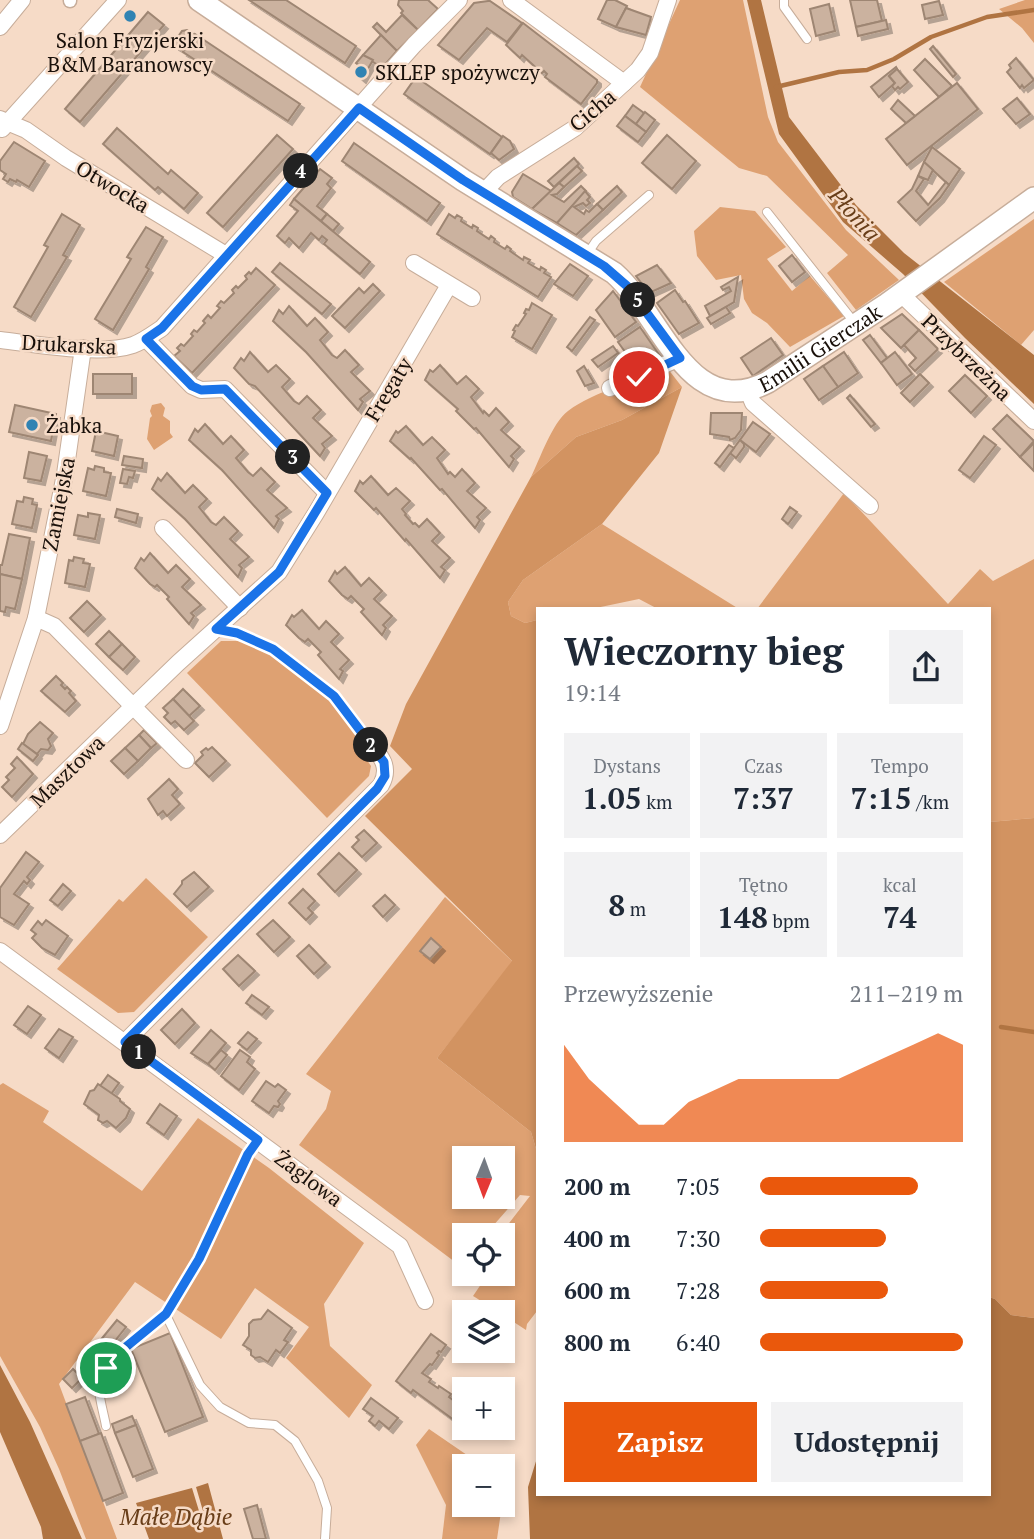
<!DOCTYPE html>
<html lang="pl">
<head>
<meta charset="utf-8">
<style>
	body { margin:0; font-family:"PT Serif",serif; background:#f2f2f3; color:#1f2937; height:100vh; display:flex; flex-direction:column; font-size:26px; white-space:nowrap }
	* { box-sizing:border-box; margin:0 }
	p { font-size:23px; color:#747a83 }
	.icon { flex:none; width:38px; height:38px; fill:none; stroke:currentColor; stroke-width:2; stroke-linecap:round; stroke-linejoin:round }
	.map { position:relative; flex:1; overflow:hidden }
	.panel { position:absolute; left:536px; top:607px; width:455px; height:889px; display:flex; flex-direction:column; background:#fff; border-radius:0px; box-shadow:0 4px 10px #0003 }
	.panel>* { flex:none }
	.needle { width:46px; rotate:181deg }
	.fabs { position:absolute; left:452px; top:1146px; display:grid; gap:14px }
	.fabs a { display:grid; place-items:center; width:63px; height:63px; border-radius:0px; background:#fff; box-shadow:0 4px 10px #0003; font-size:35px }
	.pin { position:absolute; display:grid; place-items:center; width:60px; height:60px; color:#fff; margin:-30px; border:4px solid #fff; border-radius:50%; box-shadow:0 2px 7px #0007 }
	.km { position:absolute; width:35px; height:35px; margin:-18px; border-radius:50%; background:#222; color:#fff; font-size:19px; line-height:35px; text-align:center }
	.round { display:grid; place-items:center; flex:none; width:74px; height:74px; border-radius:0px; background:#f2f2f3 }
	.head { display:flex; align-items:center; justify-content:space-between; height:119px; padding:0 28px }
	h1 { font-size:38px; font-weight:800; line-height:52px }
	.metrics { display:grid; grid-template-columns:repeat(3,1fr); gap:10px; height:119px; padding:7px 28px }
	.metrics div { display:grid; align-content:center; border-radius:0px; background:#f2f2f3; text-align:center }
	.metrics b { font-size:30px; font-weight:800 }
	.metrics small { font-size:19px; font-weight:400 }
	.metrics p { font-size:19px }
	.chart { height:196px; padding:14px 28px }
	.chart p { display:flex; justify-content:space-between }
	.chart svg { width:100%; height:126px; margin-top:7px; fill:#ea580c; opacity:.7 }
	.primary-button { display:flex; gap:14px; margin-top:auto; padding:14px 28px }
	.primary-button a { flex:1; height:80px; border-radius:0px; background:#ea580c; color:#fff; font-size:28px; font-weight:800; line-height:80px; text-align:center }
	.primary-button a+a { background:#f2f2f3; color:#1f2937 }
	ul { padding:0 28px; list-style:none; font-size:23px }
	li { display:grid; grid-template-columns:112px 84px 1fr; align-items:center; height:52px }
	li i { height:18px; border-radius:9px; background:#ea580c }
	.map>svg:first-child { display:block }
	.green { fill:#dea172; fill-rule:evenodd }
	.forest { fill:#d29361 }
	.water { fill:#b07442 }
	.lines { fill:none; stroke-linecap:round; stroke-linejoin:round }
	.stream { stroke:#b07442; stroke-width:4.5 }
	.building { fill:#cbb29f; stroke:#9e8673; stroke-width:2; filter:url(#shadow) }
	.service-casing { stroke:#c7ad9a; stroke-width:10 }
	.pedestrian-casing { stroke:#c7ad9a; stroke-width:15 }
	.minor-casing { stroke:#c7ad9a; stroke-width:18 }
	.tertiary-casing { stroke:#c7ad9a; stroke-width:24 }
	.service { stroke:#fff; stroke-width:8 }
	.pedestrian { stroke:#fff; stroke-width:12 }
	.minor { stroke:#fff; stroke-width:16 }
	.tertiary { stroke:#fff; stroke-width:21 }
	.route-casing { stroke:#fff; stroke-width:14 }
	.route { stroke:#1a73e8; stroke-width:9 }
	.poi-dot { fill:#3083b3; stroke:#f6dbc7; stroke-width:2.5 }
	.labels { text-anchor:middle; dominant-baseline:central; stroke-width:5; stroke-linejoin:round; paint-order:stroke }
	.poi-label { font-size:21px; fill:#19100a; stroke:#f6dbc7; text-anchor:start }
	.street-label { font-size:21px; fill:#19100a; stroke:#f6dbc7 }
	.water-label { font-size:23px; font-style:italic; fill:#693e19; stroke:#f6dbc7 }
</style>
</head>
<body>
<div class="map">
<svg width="1034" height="1539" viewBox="0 0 1034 1539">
	<defs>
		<filter id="shadow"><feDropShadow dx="4" dy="4" stdDeviation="0" flood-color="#0004"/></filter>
	</defs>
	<rect width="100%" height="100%" fill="#f6dbc7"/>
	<g class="green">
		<path d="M680,0H743L768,117L778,142L846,230L899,280L856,310L827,273L848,255L767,176L739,168L640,87Z"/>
		<path d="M1025,0H1034V43L1022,28L999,9Z"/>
		<path d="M720,207L755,211L786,247L767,259L792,291L810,276L844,316L790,347L767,323L752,313L744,299L741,275L716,280L697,256L694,231Z"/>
		<path d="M1034,219V330L1021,345L944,282Z"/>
		<path d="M668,369L682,387L622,420L576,437L531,477C540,459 552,423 568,411C594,391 638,381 668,369Z"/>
		<path d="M161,403L165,408L163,416L170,421V433L173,437L154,450L147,439L150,418L152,416L150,411L152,405Z"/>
		<path d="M844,493L948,604L980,569L993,581L1034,559V818L989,822V609H757Z"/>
		<path d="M602,524L739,609H658L639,599L591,609H537V620L525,623L511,616L508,602L523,580Z"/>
		<path d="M221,641H251L272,652L332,699L368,747L363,754L371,766L369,776L327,818L187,673Z"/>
		<path d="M146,878L208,937L134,1012L118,1013L57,969L119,899L123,902Z"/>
		<path d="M445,897L513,962L437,1058L531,1132L537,1152V1311L527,1324L526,1330L503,1315L504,1313C493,1310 483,1302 473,1296L488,1274H502V1236L500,1235L530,1196L520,1195L485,1235L464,1236V1260L459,1265L299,1145L326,1109L331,1091L306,1074ZM464,1158H502V1197H464Z"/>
		<path d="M3,1083L49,1111L43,1122L142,1191L198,1118L269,1168L364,1243L324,1304L330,1346L372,1385L349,1418L286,1358L309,1327L255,1288L221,1339L135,1282L59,1384L117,1539H86L59,1469L40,1427L0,1356V1085Z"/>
		<path d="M429,1429L483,1466H464V1505H502L497,1539H442L446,1505L416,1445Z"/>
	</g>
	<g class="forest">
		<path d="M682,387L659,453L602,524L523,580L508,602L511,616L525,623L537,620V1152L531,1132L437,1058L512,961L365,816L412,769L390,746L406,704L531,477L576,437L622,420Z"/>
		<path d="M1034,818V1318L1011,1315L995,1299L989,1297V822Z"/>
	</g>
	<g class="water">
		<path d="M747,0H761L789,117L856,205L904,253L1034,355V404L965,338L903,274L843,222L779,134Z"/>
		<path d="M989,1297L995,1299L1011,1315L1034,1318V1539H530L528,1487L537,1458V1494H989Z"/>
		<path d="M0,1365L30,1422L82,1539H43L41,1527L0,1432Z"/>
		<path d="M208,1483L223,1539H149L136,1503L192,1488L199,1511H203L196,1487Z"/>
	</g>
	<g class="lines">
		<g class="stream">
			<path d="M776,87L839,72L867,70L894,59L931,37L987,17L1034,10"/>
			<path d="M1001,1027L1034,1032"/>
		</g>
	</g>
	<g class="building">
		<path d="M249,0H286L356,46L345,63Z"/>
		<path d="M399,0H428L438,9L418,30L401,13L403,11L398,5Z"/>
		<path d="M607,0H615L627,6L616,27L598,19Z"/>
		<path d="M850,0H877L882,21L856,27Z"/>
		<path d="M488,1H490L522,23L507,42L487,28L459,60L438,45L474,3Z"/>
		<path d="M939,1L943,15L925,19L922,5Z"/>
		<path d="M829,4L835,31L816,36L810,9Z"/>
		<path d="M626,8L651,17L646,35L616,27Z"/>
		<path d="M148,12L164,25L80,122L65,109Z"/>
		<path d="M402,15L418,30L397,51L373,27L377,23L386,32Z"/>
		<path d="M886,20L888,29L858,36L856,27Z"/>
		<path d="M523,23L597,80V83L581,104L545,77L547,74L544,71L542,73L522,55L520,58L506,45Z"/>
		<path d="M187,30L195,35L183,51L175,46V41L182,31Z"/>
		<path d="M195,34L300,104L288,121L183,52Z"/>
		<path d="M381,35L397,51L382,68L363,55Z"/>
		<path d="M933,46L956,74L953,77L930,49Z"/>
		<path d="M363,55L373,60L362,79L355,73L360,66L356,63Z"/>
		<path d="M1016,58L1034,80L1024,88L1022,85L1020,88L1007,72L1011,68L1009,65Z"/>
		<path d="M925,59L952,86L939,97L914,70Z"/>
		<path d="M896,67L897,69L889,76L895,83L879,97L871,87Z"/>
		<path d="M897,69L908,82L900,89L898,87L895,90L892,86L895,83L889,76Z"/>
		<path d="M416,77L502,137L490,154L404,94Z"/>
		<path d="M957,83L978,109L907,165L886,139Z"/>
		<path d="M1017,98L1030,114L1016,124L1003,109Z"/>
		<path d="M898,100L915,116L906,123L891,109Z"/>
		<path d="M633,105L644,113L636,124L625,116Z"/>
		<path d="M645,112L655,120L646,132L636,124Z"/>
		<path d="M625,116L646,132L638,142L617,126Z"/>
		<path d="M117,128L168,174L171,170L198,193L184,209L158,187L155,190L103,144Z"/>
		<path d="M277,135L293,149L223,227L207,213Z"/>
		<path d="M667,135L696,161L672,189L642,163Z"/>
		<path d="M503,136L510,141L514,149L499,160L491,153Z"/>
		<path d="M14,142L45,161L29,187L17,180L16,182L10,179L8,182L3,179L6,174L0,170V161Z"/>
		<path d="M354,143L440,203L427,221L342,161Z"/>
		<path d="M932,147L960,169L949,185L924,162Z"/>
		<path d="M574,158L579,164L554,187L548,181Z"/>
		<path d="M924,162L933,170L928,180L918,176Z"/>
		<path d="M577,166L582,171L564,187L559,183Z"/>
		<path d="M320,169L332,178L327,184L331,188L317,206L327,214L321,221L294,199Z"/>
		<path d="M523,174L551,191L532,209L513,197L512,192Z"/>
		<path d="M918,176L924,179L916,191L928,205L946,182L949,185L940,198L916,221L898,202L912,189Z"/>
		<path d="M559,183L564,187L557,194L552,195L564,202L581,186L586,191L557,223L532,209Z"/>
		<path d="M617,186L622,192L603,210L597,204Z"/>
		<path d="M585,191L590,197L587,200L590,203L586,206L583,203L574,207L584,214L586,210L589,212L597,204L603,210L576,235L557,223Z"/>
		<path d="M294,199L370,262L360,274L324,244L327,240L322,236L319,240L311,233L299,248L289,238L285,243L277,236L298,211L290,205Z"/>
		<path d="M62,214L80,225L63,255L67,257L31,317L14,307L48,247L44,245Z"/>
		<path d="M327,214L339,224L333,231L321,221Z"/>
		<path d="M449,214L455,218L457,215L462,218L461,221L472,228L473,225L478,228L477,231L489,239L491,236L495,239L494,242L505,249L507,246L511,249L510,251L523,260L524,257L530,260L528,263L540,270L541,267L546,270L544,273L551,277L538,297L437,234Z"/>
		<path d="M146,227L163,237L146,267L149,269L113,330L95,319L131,259L127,257Z"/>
		<path d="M792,255L805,272L792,282L779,266Z"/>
		<path d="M280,263L331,304L322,314L272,272Z"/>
		<path d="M570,264L588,276L573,296L554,284Z"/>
		<path d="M657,265L671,283L649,293L636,276Z"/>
		<path d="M256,268L275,285L192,373L174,356L180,351L177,348L181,344L184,346L193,336L191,334L194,330L197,332L205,323L203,321L208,315L211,318L220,308L217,306L221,301L224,303L234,293L232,290L236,286L238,288L247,279L245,276L249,272L251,274Z"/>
		<path d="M738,277L734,302L710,316L705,306L731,291L729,287L723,290L721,287Z"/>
		<path d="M373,284L380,291L345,328L332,316L359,288L364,293Z"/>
		<path d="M675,290L683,302L685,301L699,323L679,334L657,303Z"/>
		<path d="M613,291L636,322L615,337L596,310Z"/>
		<path d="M532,303L552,315L532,349L512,337L515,331L513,330L516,325L518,326L526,314L524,313L526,309L529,310Z"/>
		<path d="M289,306L307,326L315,318L328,332L320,340L332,355L337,358L345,350L359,365L351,372L370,391L360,399L363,402L358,410L306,352L273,321L279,310L283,314Z"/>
		<path d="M726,307L730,313L711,324L707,318Z"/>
		<path d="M902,314L919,330L901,348L881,328Z"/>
		<path d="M590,317L595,320L572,351L567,347Z"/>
		<path d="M640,327L662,359L638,370L618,342Z"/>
		<path d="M919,330L938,349L915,371L909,365L916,358L904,345Z"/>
		<path d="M870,335L887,358L881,363L863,340Z"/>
		<path d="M771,338L783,355L753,376L741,358Z"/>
		<path d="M613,346L618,353L598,367L592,360Z"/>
		<path d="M250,352L268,372L276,365L290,379L282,387L294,401L299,404L307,396L321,410L313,418L332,436L322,444L325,448L320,456L255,386L249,384L234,368L241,358L244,361Z"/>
		<path d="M844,352L858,373L838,387L823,366Z"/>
		<path d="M895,352L912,374L897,385L881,363Z"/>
		<path d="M440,365L457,384L466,376L479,389L471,397L483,413L484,411L489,416L496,408L509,422L501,430L520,447L511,456L514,459L509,467L476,428L474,429L456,411L458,409L425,380L430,370L433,372Z"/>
		<path d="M584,366L594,383L585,386L577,371Z"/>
		<path d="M823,366L838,387L819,400L804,379Z"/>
		<rect x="93" y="374" width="39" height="20"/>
		<path d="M920,374L929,383L910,402L901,393Z"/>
		<path d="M965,375L987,396L971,413L949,391Z"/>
		<path d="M850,395L875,424L871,427L847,398Z"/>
		<path d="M15,405L56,414L51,441L9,432Z"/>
		<path d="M711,413H742L741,430L735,438L730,440L729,437L710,434Z"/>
		<path d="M1007,415L1034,441L1020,457L993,429Z"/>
		<path d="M753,422L770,434L756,452L740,440Z"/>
		<path d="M205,424L223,444L231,436L244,450L236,458L248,472L253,476L261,468L275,482L267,490L287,508L276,516L279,519L274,528L222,470L189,440L195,429L198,432Z"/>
		<path d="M406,426L423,445L432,437L445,450L437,458L448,474L450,472L455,477L462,469L475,483L467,491L486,508L477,517L480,520L475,528L442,489L440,490L411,458L410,459L390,441L396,431L398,433Z"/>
		<path d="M96,431L118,436L114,456L92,451Z"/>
		<path d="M984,436L996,445L970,478L959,470Z"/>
		<path d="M740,440L744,444V447L736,458L730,453Z"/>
		<path d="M1034,443V471L1020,457Z"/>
		<path d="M729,445L734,448L720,467L715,463Z"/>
		<path d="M29,452L47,456L41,481L24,478Z"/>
		<path d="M124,456L143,459L142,468L122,465Z"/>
		<path d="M95,466L104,468V472L111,473L106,496L83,491L88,468L94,470Z"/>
		<path d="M123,469L135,471L133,478L129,477L127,484L120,483Z"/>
		<path d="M167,473L185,493L193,485L207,499L199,507L211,522L216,525L224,517L238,531L230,539L249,557L239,565L242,568L238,577L185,519L152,489L158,478L161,481Z"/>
		<path d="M371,476L388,495L396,488L410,501L402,509L406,514L405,515L413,524L415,523L419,527L427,519L440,533L432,541L450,558L441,567L445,570L440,578L406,539L405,541L376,508L374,510L355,491L360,481L363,484Z"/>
		<path d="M24,497L33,499L32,504L37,505L32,528L12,524L17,501L23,502Z"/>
		<path d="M790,507L797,512L788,524L782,519Z"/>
		<path d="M117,509L138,514L136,523L115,517Z"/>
		<path d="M88,513L100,515L95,539L74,535L78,515L88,517Z"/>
		<path d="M9,534L30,538L22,579L0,574V565H2Z"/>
		<path d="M150,553L168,573L176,565L190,579L182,587L201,605L191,613L194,616L189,624L167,599L169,597L157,585L155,587L150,584L135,568L141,558L144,561Z"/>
		<path d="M74,557L84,559L83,563L90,564L85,587L65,583L69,560L73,561Z"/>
		<path d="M345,567L361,586L369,578L382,591L374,599L392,616L383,625L386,628L382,635L361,612L364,609L351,596L348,599L342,595L329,581L335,571L337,574Z"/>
		<path d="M0,574L22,579L15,609L6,607L5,612L0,611Z"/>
		<path d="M87,601L101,615L84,632L70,618Z"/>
		<path d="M302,610L319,629L326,621L339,634L331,642L349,660L340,669L343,671L339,679L318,655L321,652L308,639L305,642L299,638L286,625L292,615L294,617Z"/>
		<path d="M109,631L122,644L109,657L96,644Z"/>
		<path d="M122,644L135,657L123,670L109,657Z"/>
		<path d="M56,676L63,683L61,685L65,689L67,687L71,691L69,693L76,701L65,712L41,691Z"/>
		<path d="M183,689L200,706L189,716L173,699Z"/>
		<path d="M173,699L194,721L184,730L175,721L171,724L164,717L168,713L163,708Z"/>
		<path d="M40,722L53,733L48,739L51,746L48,750L41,749L37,754L23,744L28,734Z"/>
		<path d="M144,730L157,743L151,748L139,735Z"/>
		<path d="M139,735L151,748L138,761L125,748Z"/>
		<path d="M22,743L38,755L33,761L18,749Z"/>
		<path d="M212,747L226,761L209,777L195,763L203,755L201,752L206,748L208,750Z"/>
		<path d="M125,748L138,761L124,774L111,761Z"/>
		<path d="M17,757L33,774L12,797L2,787L9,780L6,777L15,768L11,764Z"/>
		<path d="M169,779L178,789L172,795L180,804L167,816L163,811L158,815L148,799Z"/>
		<path d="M364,830L377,843L362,857L352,847L359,840L356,837Z"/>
		<path d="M26,852L39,862L27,877L30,880L27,884L24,881L14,894L29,904L14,925L0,917V888Z"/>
		<path d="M339,853L357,870L335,892L318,874Z"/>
		<path d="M194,872L209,887L187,907L174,894L182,884V881Z"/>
		<path d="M63,884L71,891L58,906L50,900Z"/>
		<path d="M303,889L315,901L308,908L313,913L306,920L289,903Z"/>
		<path d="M385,895L395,905L383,917L373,906Z"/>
		<path d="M46,920L68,936L55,955L42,948L32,938L36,934L31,930L38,921L42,925Z"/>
		<path d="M273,920L290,937L274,952L257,934Z"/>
		<path d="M431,938L441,947L430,959L420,951Z"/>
		<path d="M309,945L326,963L314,974L297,956Z"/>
		<path d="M238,955L255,971L239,986L223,969Z"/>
		<path d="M252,995L269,1007L262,1015L246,1003Z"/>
		<path d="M28,1006L41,1015L27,1034L14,1025Z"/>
		<path d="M182,1009L195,1023L175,1044L161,1030Z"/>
		<path d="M59,1029L73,1037L59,1058L45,1048Z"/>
		<path d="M211,1030L226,1043L208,1064L191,1053Z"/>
		<path d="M248,1032L257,1039L247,1050L238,1043Z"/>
		<path d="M221,1050L227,1055L215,1070L208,1064Z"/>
		<path d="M240,1050L250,1057L247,1062L255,1069L239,1090L221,1076Z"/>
		<path d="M108,1075L119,1083L111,1094L100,1086Z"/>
		<path d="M266,1081L275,1087L278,1084L286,1090L278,1101L280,1104L278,1107L274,1106L269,1113L252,1101Z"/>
		<path d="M98,1084L120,1099V1101L130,1109L126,1118L116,1128L107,1121L103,1123L98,1120L99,1115L84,1104L90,1091L94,1090Z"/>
		<path d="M160,1104L177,1116L164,1135L147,1123Z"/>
		<path d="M268,1310L292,1328L284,1340L288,1342L280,1353L276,1350L268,1362L260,1357L255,1358L251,1355V1350L243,1345L249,1336V1324L253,1320L261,1319Z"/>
		<path d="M117,1320L126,1327L99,1361L90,1353Z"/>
		<path d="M170,1333L203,1417L165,1432L131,1349Z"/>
		<path d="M431,1334L446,1345L441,1352L439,1351L437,1353L439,1355L432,1365L430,1364L422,1373L431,1379L429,1382L438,1388L439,1386L451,1394L449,1397L457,1403L459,1400L464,1403V1415L458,1423L413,1390L411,1393L396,1381Z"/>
		<path d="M73,1369L82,1378L72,1388L63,1379Z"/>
		<path d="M85,1397L99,1434L80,1441L66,1404Z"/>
		<path d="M371,1398L398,1418L389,1429L379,1421L375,1426L369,1421L373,1416L363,1409Z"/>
		<path d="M132,1416L136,1425L115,1433L112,1424Z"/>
		<path d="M136,1425L153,1469L133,1477L115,1433Z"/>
		<path d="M101,1433L123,1493L103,1501L80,1441Z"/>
		<path d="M257,1505L266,1539H253L244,1509Z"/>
	</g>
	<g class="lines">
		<g class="service-casing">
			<g id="service">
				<path d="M784,0V7L807,39"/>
				<path d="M767,212L854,322"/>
				<path d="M586,256L596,241L649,195"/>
				<path d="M216,629C257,633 303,667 333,695C347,708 358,727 369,742"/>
				<path d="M258,1140L248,1155L199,1259L166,1315L200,1385L220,1407L249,1423L275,1425L295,1441L318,1481L327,1508L325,1539"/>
				<path d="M106,1426C104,1414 99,1399 99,1387C101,1360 146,1331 166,1315"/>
			</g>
		</g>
		<g class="pedestrian-casing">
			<path id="pedestrian" d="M70,1V0"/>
		</g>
		<g class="minor-casing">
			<g id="minor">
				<path d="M511,0L624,83"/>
				<path d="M0,27L22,0"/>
				<path d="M0,119L26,130L66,158L226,255"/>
				<path d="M2,129L118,0"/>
				<path d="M483,193L498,177L575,128L638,70L650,53L668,0"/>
				<path d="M414,263L472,298"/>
				<path d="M901,294L1034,421"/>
				<path d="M146,339L192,386L201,390L225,389L327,493"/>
				<path d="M0,340C35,344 101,356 133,345C144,341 153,334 162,328L414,45L459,0"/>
				<path d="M610,388L680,358"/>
				<path d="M748,391L753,403L870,506"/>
				<path d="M163,528L240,608"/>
				<path d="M36,618L54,626L186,760"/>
				<path d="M0,726L36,618L65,474L83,348"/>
				<path d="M0,835L178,663L279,572L316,513L449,285"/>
				<path d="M0,951L400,1246L425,1301"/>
				<path d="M125,1042L381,785C391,767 381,756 369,742"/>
			</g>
		</g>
		<g class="tertiary-casing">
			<g id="tertiary">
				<path id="s1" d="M199,0L463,180L614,273C662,315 688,423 768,382L887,304L1034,198"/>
			</g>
		</g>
		<use href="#service" class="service"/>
		<use href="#pedestrian" class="pedestrian"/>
		<use href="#minor" class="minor"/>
		<use href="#tertiary" class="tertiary"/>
	</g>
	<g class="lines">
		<g class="route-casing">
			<path id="route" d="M106,1368L121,1351L166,1314L199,1259L248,1154L258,1140L125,1042L377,789L385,776L384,762L334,696L273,649L237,633L216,629L279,572L327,493L225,389L201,390L192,386L146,339L162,328L359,108L463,180L604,266L627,286L680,358L639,377"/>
		</g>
		<use href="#route" class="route"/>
	</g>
	<g class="poi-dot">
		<circle cx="130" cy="16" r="7"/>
		<circle cx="361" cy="72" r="7"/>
		<circle cx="32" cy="425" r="7"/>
	</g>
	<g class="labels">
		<g class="poi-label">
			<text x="130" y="40" text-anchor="middle">Salon Fryzjerski<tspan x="130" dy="24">B&amp;M Baranowscy</tspan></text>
			<text x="375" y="72">SKLEP spożywczy</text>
			<text x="46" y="425">Żabka</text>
		</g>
		<g class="street-label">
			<text transform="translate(592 110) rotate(-40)">Cicha</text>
			<text transform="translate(113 186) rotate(31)">Otwocka</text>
			<text transform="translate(69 344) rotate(3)">Drukarska</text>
			<text stroke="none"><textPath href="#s1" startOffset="768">Emilii Gierczak</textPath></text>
			<text transform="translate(967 357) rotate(44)">Przybrzeżna</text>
			<text transform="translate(388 389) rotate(-59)">Fregaty</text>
			<text transform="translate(58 504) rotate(-79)">Zamiejska</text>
			<text transform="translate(67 771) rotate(-44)">Masztowa</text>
			<text transform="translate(309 1178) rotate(37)">Żaglowa</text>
		</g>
		<g class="water-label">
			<text transform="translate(855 214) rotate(48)">Płonia</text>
			<text x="176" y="1516">Małe Dąbie</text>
		</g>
	</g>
</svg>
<div class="fabs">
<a><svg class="needle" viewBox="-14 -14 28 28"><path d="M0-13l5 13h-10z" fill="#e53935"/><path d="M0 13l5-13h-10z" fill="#747a83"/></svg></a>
<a><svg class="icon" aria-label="locate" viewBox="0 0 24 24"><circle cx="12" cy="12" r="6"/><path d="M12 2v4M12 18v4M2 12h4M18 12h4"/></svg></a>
<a><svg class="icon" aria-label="layers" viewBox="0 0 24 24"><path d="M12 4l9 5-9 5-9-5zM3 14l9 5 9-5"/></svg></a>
<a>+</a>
<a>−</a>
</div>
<div class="pin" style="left:106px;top:1368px;background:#1e9e55"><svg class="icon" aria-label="arrive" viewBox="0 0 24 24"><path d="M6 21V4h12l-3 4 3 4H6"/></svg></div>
<div class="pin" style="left:639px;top:377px;background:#d93025"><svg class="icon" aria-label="check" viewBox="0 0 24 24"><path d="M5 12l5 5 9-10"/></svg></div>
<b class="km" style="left:139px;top:1052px">1</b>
<b class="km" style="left:371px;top:745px">2</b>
<b class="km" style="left:293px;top:457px">3</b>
<b class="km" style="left:301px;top:171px">4</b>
<b class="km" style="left:638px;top:300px">5</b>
<section class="panel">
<div class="head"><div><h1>Wieczorny bieg</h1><p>19:14</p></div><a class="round"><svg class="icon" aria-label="share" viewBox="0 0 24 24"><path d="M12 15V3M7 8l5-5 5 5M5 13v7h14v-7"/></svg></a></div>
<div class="metrics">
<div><p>Dystans</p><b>1.05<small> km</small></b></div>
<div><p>Czas</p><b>7:37</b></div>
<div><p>Tempo</p><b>7:15<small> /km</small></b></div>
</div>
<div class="metrics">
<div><b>8<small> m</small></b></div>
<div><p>Tętno</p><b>148<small> bpm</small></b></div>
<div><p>kcal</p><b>74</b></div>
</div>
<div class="chart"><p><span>Przewyższenie</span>211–219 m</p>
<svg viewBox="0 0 160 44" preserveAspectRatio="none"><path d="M0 44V10L10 22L20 30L30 38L40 38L50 30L60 26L70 22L80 22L90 22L100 22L110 22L120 18L130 14L140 10L150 6L160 10V44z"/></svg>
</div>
<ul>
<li><b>200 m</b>7:05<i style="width:78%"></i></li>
<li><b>400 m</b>7:30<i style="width:62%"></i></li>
<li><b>600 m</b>7:28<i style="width:63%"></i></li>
<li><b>800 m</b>6:40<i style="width:100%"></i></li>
</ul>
<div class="primary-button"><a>Zapisz</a><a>Udostępnij</a></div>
</section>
</div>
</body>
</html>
